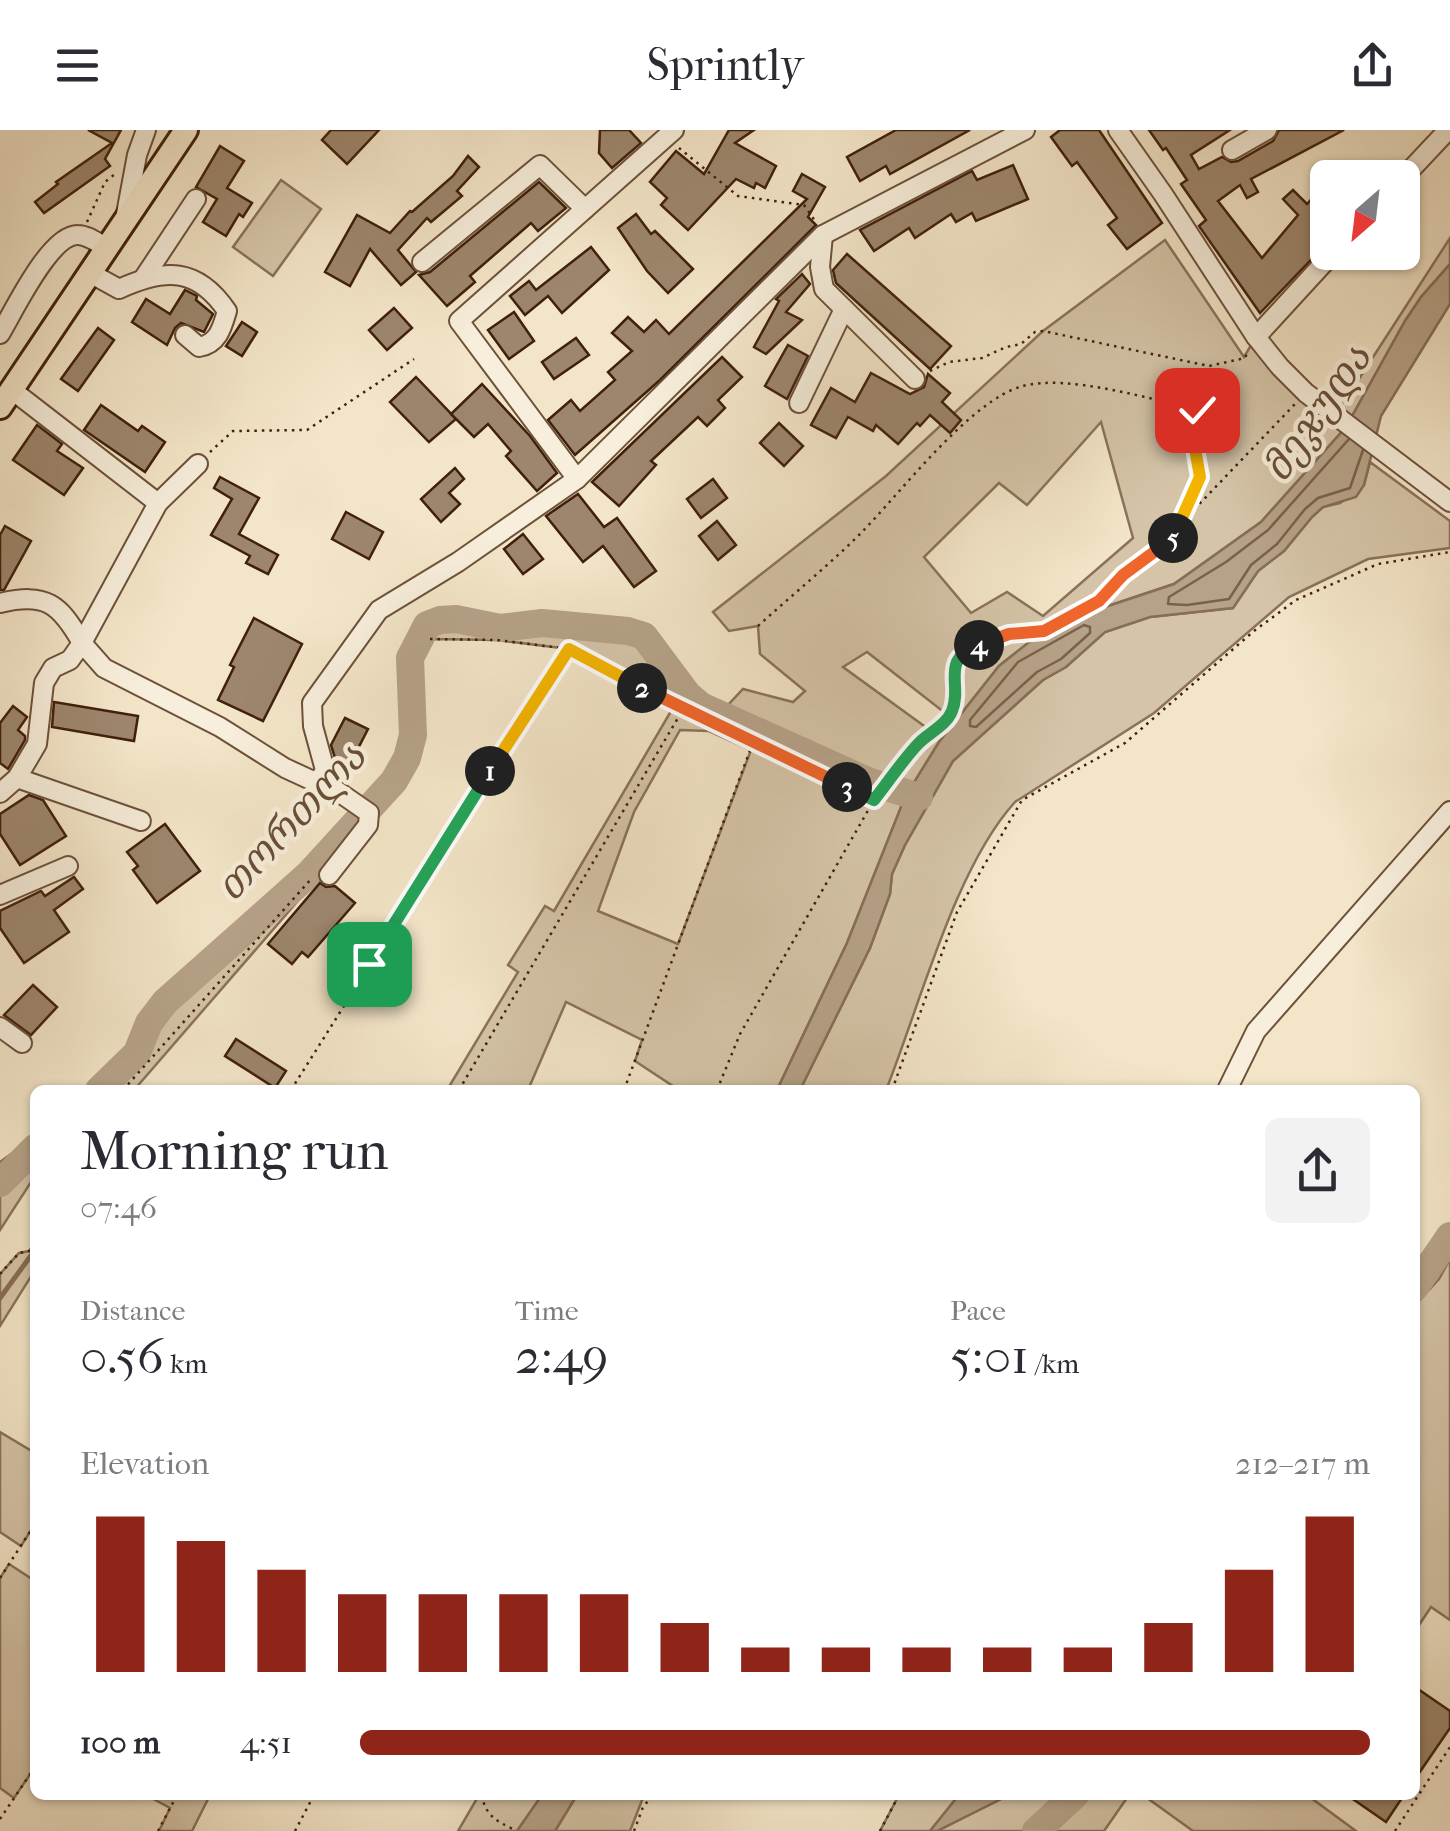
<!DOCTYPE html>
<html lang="en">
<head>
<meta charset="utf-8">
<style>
	body { margin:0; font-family:"IM FELL French Canon","Noto Serif Georgian",serif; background:#f2f2f3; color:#2b2b33; height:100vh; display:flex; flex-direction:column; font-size:38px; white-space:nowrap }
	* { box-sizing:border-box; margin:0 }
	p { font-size:32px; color:#7c7c81 }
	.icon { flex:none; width:55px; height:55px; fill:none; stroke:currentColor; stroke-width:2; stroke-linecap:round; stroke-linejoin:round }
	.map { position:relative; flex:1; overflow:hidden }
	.panel { position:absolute; left:30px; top:955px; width:1390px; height:715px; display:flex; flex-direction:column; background:#fff; border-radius:15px; box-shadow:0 2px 8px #0004 }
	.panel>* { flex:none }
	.needle { width:65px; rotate:208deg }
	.tools { position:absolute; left:1310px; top:30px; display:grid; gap:20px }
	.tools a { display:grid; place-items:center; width:110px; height:110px; border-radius:15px; background:#fff; box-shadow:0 2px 8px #0004; font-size:50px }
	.pin { position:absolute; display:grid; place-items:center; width:85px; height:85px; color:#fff; margin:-42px; border-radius:20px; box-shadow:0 5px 15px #0006 }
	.km { position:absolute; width:50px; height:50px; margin:-25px; border-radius:50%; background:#222; color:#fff; font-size:28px; line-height:50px; text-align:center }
	.round { display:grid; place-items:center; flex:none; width:105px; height:105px; border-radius:15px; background:#f2f2f3 }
	.head { display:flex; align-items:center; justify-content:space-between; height:170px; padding:0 50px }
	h1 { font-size:55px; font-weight:600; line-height:75px }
	.figures { display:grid; grid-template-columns:repeat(3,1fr); gap:15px; height:170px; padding:10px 50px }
	.figures div { display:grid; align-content:center }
	.figures b { font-size:50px; font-weight:600 }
	.figures small { font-size:28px; font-weight:400 }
	.figures p { font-size:28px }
	.chart { height:280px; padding:20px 50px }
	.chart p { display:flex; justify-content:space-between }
	.chart svg { width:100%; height:180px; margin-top:10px; stroke:#8f2418; stroke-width:6 }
	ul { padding:0 50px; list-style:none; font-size:32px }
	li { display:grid; grid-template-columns:160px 120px 1fr; align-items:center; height:75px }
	li i { height:25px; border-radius:12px; background:#8f2418 }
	header { display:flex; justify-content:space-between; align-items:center; height:130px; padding:0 50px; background:#fff; font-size:45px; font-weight:600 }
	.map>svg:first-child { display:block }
	.green { fill:#d5c4a8; stroke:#8a725a; stroke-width:2.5; fill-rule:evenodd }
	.water { fill:#b6a288; stroke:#876e56; stroke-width:2.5 }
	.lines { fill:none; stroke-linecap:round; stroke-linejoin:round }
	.shore { stroke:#7b614a; stroke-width:2.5 }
	.stream { stroke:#876e56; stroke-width:5 }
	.river { stroke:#b6a288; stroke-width:28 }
	.building { fill:#9d866d; stroke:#40200b; stroke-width:2.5 }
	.minor-casing { stroke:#6d513a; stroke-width:22 }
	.major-casing { stroke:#40200b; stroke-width:28 }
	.path { stroke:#40200b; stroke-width:2.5; stroke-dasharray:2.5 5; stroke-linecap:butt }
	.minor { stroke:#f7eedb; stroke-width:18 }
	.major { stroke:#f3e5c8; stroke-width:22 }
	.split-1-casing { stroke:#fff; stroke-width:20 }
	.split-2-casing { stroke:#fff; stroke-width:20 }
	.split-3-casing { stroke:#fff; stroke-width:20 }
	.split-4-casing { stroke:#fff; stroke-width:20 }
	.split-5-casing { stroke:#fff; stroke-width:20 }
	.split-6-casing { stroke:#fff; stroke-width:20 }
	.split-1 { stroke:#22a559; stroke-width:12 }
	.split-2 { stroke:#f5b400; stroke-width:12 }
	.split-3 { stroke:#f0652b; stroke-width:12 }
	.split-4 { stroke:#22a559; stroke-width:12 }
	.split-5 { stroke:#f0652b; stroke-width:12 }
	.split-6 { stroke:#f5b400; stroke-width:12 }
	.labels { text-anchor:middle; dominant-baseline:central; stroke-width:9; stroke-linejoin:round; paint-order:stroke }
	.water-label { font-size:40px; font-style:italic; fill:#694e37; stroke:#f7eedb }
</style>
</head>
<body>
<header><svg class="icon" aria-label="menu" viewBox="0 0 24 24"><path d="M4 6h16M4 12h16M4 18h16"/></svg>Sprintly<svg class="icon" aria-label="share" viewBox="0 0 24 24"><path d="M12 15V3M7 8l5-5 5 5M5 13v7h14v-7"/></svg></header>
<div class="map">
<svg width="1450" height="1701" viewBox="0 0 1450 1701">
	<rect width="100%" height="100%" fill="#f3e5c8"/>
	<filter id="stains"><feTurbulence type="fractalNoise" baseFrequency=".002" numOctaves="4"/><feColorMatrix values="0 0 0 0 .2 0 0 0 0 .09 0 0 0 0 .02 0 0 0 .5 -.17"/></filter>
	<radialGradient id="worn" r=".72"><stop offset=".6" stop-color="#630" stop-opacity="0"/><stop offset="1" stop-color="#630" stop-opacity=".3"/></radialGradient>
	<g class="green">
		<path d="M281,50L321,79L273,146L233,117Z"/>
		<path d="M1450,108V134L1421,167L1405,191L1346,297L1261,392L1174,454L1081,485L1028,513L999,536L939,612L905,667L847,813L777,960H679L635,931L642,910L566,872L528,960H447L518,842L508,835L545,776L554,781L674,576L569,519L497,510L430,509L419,529L420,614L414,637L134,960H99L137,923L149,893L165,872L309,744L394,651L407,628L413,605L410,528L427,495L440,490L456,489L500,498L542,493L617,499L644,506L658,526L662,524L710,573L725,578L743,559L793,572L805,561L760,524L758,496L729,501L713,482L886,346L1043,201L1165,110L1244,227L1256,207L1335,286ZM1101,292L1133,408L1043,486L1007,462L971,483L924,427L999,353L1027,375ZM867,522L949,586V587L931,601L843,537ZM680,600L709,601L751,620L678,814L598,781L634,682Z"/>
		<path d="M1370,332L1450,391V418L1368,429L1289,467L1154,583L1015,672C955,738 920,875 886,960H800L870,818L890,764L892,744L905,715L953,631L1043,550L1066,537L1105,502L1150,487L1233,478L1258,441L1284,421L1312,387L1323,377L1340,373L1364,355Z"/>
		<path d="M29,1011L35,1016V1054L31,1052L0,1100V1032Z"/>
		<path d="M35,1113V1140L0,1196V1144L19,1123L29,1121Z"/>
		<path d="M1450,1129V1490L1431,1477L1415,1501V1175L1439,1149Z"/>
		<path d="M0,1302L35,1323V1394L21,1416L0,1402Z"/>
		<path d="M9,1434L35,1451V1637L14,1668L0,1658V1448Z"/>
		<path d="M146,1665H210L192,1701H159L170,1678Z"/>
		<path d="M479,1665H542L517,1701H458Z"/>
		<path d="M577,1665H644L630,1701H555Z"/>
		<path d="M899,1665H959L930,1701H880Z"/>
		<path d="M1009,1665H1075L1052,1689L1081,1665H1129L1104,1701H937Z"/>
		<path d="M1143,1665H1307L1356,1701H1193Z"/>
	</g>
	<g class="water">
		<path d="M1450,134V174L1381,286L1364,355L1356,367L1323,377L1312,387L1284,421L1258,441L1233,478L1150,487L1105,502L1066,537L1043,550L953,631L905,715L892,744L890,764L870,818L800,960H777L847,813L905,667L939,612L999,536L1028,513L1081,485L1174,454L1261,392L1346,297L1405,191L1421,167Z"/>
		<path d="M542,1665H577L555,1701H517Z"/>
		<path d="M959,1665H1009L937,1701H930Z"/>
	</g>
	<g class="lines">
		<g class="shore">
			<path d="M1349,309L1268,400L1226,432L1169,467L1168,474L1187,475L1229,469L1251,435L1277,414L1305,379L1318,368L1350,358L1363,320"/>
			<path d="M1084,495L1090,497V503L1061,529L1037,542L976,597L970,596V590L1018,532Z"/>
		</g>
		<path class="stream" d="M0,1168L35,1120"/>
		<g class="river">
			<path d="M99,960L137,923L149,893L165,872L309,744L394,651L407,628L413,605L410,528L427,495L440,490L456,489L500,498L542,493L628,501L644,506L688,565L701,576L870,652L919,667"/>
			<path d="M0,1053L35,1018"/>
			<path d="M1415,1157L1450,1106"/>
			<path d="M1036,1701L1075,1665"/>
		</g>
	</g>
	<g class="building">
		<path d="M88,0H121L105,29L110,36L44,83L35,72L58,54L56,52L112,13Z"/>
		<path d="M331,0H379L347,34L322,10Z"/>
		<path d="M600,0H629L641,13L612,38L599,23Z"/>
		<path d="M729,0H754L735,13L776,36L765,58L756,53L754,58L736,49L688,100L661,75L667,68L650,52L676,21L704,44Z"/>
		<path d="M896,0H970L890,44L886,36L860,51L847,27Z"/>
		<path d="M1060,0H1099L1162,93L1127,119L1108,95L1117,88L1077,32L1072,36L1051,7Z"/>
		<path d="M1149,0H1230L1191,25L1199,39L1222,27L1231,32L1238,31L1273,11L1279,0H1344L1251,49L1258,62L1247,68L1240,55L1218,71L1262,128L1298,85L1283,69L1293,60L1307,74L1328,51V112L1260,183L1199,96L1206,90L1181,54L1187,50L1166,18L1163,20Z"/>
		<path d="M220,16L244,31L227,58L252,73L243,87L239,84L226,106L203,92L217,69L196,57Z"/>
		<path d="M468,26L479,37L457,61L462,66L431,92L427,88L398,120L416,142L401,155L370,119L350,156L325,142L357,85L390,103L410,81L412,82L453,46Z"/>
		<path d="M1013,35L1028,69L976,91L972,83L956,92L951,84L915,108L909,98L874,121L860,100L972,41L977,50Z"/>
		<path d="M802,44L825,57L808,87L816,95L660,250L575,325L548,290L571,270L580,281L615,250L608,242L632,221L612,203L628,187L644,202L656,190L669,204L807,69L793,61Z"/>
		<path d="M539,52L566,78L538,101L531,93L470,146L475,152L447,176L419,145L430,142Z"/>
		<path d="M636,84L651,104L655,101L693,139L668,163L647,141L618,98Z"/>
		<path d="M591,117L609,140L562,183L548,166L525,185L510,166L529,151L536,160Z"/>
		<path d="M847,124L951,216L930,239L836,153L833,140Z"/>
		<path d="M802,144L810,154L786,182L802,190L766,224L754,217L779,171L776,169Z"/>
		<path d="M185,160L197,166L196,170L213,184L204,202L181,193L175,198L167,215L132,192L146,169L170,184Z"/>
		<path d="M394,178L412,198L387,220L369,200Z"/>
		<path d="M514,182L534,211L509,229L488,200Z"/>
		<path d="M242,192L257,202L242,226L226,216Z"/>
		<path d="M98,198L114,210L78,261L61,249Z"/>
		<path d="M576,208L589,225L554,249L542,232Z"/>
		<path d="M788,215L808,226L787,269L765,256Z"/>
		<path d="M722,227L742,247L718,270L725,278L707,296L698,287L651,331L656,335L619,376L592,352Z"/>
		<path d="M871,243L910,264L924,257L928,244L950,263L942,272L961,290L950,303L930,285L920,296L917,293L898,314L876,295L873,301L848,287L836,308L811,295L831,258L855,272Z"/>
		<path d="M416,247L456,289L429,312L390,272Z"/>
		<path d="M482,254L530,306L557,343L537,361L506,326L511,321L488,294L474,307L451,284Z"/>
		<path d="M101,275L138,301L142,296L165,312L145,342L84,300Z"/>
		<path d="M779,293L803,316L784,336L760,313Z"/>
		<path d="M37,295L62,314L57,321L83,338L64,365L13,330Z"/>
		<path d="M455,338L464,349L449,363L460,374L441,392L421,369Z"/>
		<path d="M220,347L259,368L239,404L278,425L268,444L246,433L250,426L211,405L232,369L214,358Z"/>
		<path d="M713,349L727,368L701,388L687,369Z"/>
		<path d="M578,364L604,397L617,388L656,441L634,457L603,416L583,432L546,386Z"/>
		<path d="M346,382L383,402L369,429L332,409Z"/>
		<path d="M717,391L736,415L718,430L699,406Z"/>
		<path d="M5,396L31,411L4,460H0V405Z"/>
		<path d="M523,404L543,429L523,444L504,419Z"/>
		<path d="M254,488L302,514L263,591L218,570L234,537L230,535Z"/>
		<path d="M54,572L138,586L134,611L52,597Z"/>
		<path d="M13,576L27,587L18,600L25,606V610L8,639L0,633V593Z"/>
		<path d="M345,588L368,599L348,638L336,631L331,615Z"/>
		<path d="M29,665L43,670L66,706L20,735L0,704V684Z"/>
		<path d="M165,694L200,741L157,773L133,740L138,736L127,722Z"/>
		<path d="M74,747L83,759L54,780L69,802L24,833L0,798V781L41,761L45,766Z"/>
		<path d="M320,753L326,757L335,756L355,773L308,827L302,822L292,834L268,814Z"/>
		<path d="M359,798L379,812L350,853L331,840Z"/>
		<path d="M33,855L57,877L31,905L4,885Z"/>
		<path d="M236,909L286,941L275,958L225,926Z"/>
		<path d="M1415,1557L1450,1581V1598L1415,1649Z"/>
		<path d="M1347,1665H1404L1386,1692Z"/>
	</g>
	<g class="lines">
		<g class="minor-casing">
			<g id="minor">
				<path d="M1118,0L1163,64L1256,207L1280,237L1306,263L1450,372"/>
				<path d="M1232,20L1267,0"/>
				<path d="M1402,49L1448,0"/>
				<path d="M126,84L137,25L146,0"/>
				<path d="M823,105L820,137L824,159L915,249"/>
				<path d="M422,132L540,35L585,79"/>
				<path d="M90,143L119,159C165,138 197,137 227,181C222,198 218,214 199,217L185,205"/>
				<path d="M143,149L196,69"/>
				<path d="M0,204C14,181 50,104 78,105C88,105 99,114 108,118"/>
				<path d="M1256,207L1334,122"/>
				<path d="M12,260L158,373"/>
				<path d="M799,273L844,179"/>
				<path d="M198,334L158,373L82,513L104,538L220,597L285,638L311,650L320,649L325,640L313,596L312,573L379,480L458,432L577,349L823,105L1025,0"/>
				<path d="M577,349L459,191L674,0"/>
				<path d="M0,473C46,462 60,474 82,513L70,530L53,538L44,553L37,614L17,648L0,663"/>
				<path d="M17,648L141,691"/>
				<path d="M320,649L369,683L368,695L329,745"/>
				<path d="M0,765L68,736"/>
				<path d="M0,897L22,913"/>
				<path d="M1227,960L1256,901L1450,681"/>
			</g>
		</g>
		<g class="major-casing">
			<path id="major" d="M0,277L186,0"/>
		</g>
		<g class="path">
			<path d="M679,18L738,66L804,75L815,91"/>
			<path d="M87,92L105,52L115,44"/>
			<path d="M930,241L949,232L982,228L1006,217L1021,214L1035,202L1043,201L1209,236L1245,228L1248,221"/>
			<path d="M210,322L233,301L307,300L414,229"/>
			<path d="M1184,390L1296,273"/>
			<path d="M758,496C792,465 828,436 860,404C899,365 971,269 1023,256C1068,244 1149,269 1196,279"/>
			<path d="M430,509L497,510L569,519L698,588L873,670"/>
			<path d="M123,960L312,748"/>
			<path d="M291,960L569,519"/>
			<path d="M459,960L682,581"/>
			<path d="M624,960L752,615"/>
			<path d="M717,960L740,904L874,670L915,618L949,586L953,577V541L958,529L968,519L1009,504L1044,501L1099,471L1123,445L1172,410L1200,347L1194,313L1197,280L1209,236"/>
			<path d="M892,960L957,782L1022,670L1125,613L1254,501L1296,470L1378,434L1450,422"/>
			<path d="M0,1144L19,1123L35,1120"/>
			<path d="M0,1448L35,1394"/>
			<path d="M482,1665C485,1685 496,1691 513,1699"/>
			<path d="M0,1689L35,1637"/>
			<path d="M158,1701L177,1665"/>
			<path d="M295,1701L314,1665"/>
			<path d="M634,1701L643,1677L653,1665"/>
			<path d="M880,1701L899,1665"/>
			<path d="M1395,1701L1450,1617"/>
		</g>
		<use href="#minor" class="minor"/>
		<use href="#major" class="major"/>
	</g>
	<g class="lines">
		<g class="split-1-casing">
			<path id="split-1" d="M369,834L490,641"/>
		</g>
		<g class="split-2-casing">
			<path id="split-2" d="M490,641L569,519L642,558"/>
		</g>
		<g class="split-3-casing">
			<path id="split-3" d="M642,558L847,657"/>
		</g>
		<g class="split-4-casing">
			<path id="split-4" d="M847,657L874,670C889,651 902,631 918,614C928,603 946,596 952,581C963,554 939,530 979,515"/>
		</g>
		<g class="split-5-casing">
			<path id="split-5" d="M979,515L1009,504L1044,501L1099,471L1123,445L1173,408"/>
		</g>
		<g class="split-6-casing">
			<path id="split-6" d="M1173,408L1200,347L1194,313L1197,280"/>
		</g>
		<use href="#split-1" class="split-1"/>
		<use href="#split-2" class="split-2"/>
		<use href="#split-3" class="split-3"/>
		<use href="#split-4" class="split-4"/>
		<use href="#split-5" class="split-5"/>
		<use href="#split-6" class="split-6"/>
	</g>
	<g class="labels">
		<g class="water-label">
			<text transform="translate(1317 283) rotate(-55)">მეჯუდა</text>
			<text transform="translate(291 692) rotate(-47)">თორთლა</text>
		</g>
	</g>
	<rect width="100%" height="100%" filter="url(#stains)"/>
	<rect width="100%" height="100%" fill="url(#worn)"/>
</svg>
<div class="tools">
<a><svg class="needle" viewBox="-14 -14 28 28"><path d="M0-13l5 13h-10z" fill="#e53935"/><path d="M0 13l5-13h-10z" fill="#7c7c81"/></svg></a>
</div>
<div class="pin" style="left:369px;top:834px;background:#1e9e55"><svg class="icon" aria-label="arrive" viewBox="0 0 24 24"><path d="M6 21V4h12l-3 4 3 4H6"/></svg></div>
<div class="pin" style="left:1197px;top:280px;background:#d93025"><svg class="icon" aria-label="check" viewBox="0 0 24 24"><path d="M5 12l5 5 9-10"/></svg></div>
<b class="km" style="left:490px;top:641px">1</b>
<b class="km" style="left:642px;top:558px">2</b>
<b class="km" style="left:847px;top:657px">3</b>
<b class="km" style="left:979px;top:515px">4</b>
<b class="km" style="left:1173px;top:408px">5</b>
<section class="panel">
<div class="head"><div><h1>Morning run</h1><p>07:46</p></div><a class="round"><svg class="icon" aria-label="share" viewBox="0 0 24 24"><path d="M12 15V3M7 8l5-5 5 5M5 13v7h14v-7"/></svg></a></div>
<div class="figures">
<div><p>Distance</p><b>0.56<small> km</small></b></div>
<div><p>Time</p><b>2:49</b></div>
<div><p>Pace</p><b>5:01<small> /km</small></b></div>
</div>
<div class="chart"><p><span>Elevation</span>212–217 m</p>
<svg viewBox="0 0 160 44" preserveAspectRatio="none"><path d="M5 44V6M15 44V12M25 44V19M35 44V25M45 44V25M55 44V25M65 44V25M75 44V32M85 44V38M95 44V38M105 44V38M115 44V38M125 44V38M135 44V32M145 44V19M155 44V6"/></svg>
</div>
<ul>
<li><b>100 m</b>4:51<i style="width:100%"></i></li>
</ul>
</section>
</div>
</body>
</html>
